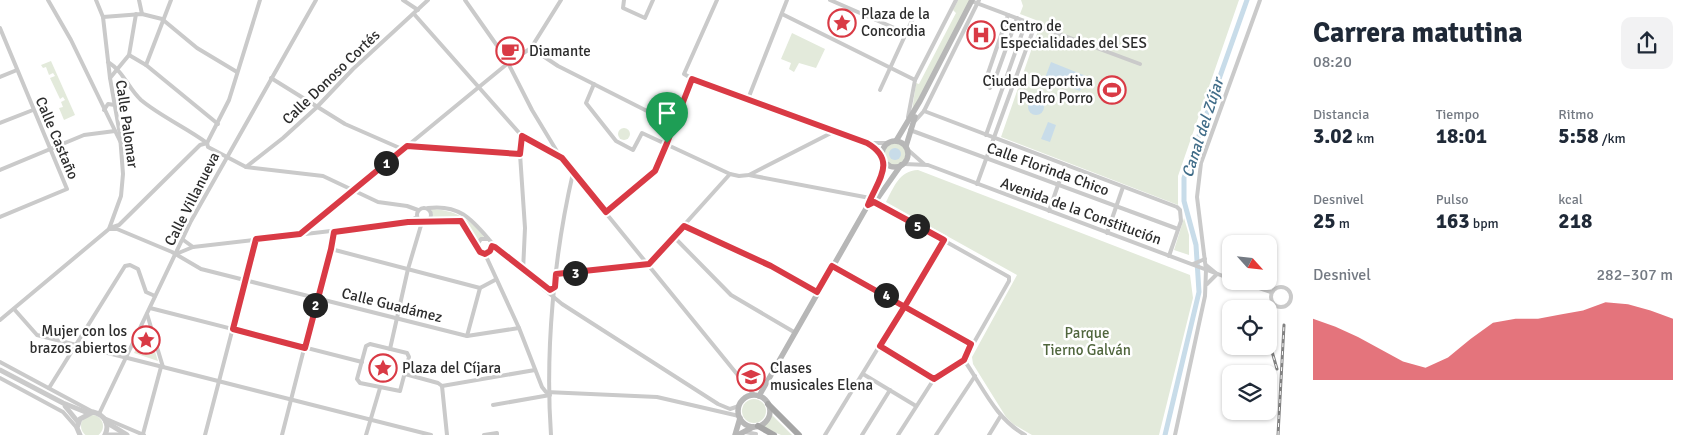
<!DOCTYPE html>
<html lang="es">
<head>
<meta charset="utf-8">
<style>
	body { margin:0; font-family:Signika,sans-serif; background:#f2f2f3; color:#1f2937; height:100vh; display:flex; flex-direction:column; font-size:19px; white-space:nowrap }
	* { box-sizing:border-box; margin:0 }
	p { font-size:16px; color:#747a83 }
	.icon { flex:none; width:28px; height:28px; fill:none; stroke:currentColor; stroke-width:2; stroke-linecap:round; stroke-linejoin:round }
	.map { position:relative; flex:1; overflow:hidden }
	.panel { display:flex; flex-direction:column; background:#fff; width:400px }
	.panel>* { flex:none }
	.needle { width:32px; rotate:117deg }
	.tools { position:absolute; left:1222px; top:235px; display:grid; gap:10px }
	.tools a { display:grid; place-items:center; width:55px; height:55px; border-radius:10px; background:#fff; box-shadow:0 1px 4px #0004; font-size:25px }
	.pin { position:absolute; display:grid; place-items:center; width:42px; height:42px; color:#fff; margin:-51px -21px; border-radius:50% 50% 50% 0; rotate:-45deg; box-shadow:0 0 5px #0007 }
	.pin .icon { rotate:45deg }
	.km { position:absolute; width:25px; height:25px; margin:-12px; border-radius:50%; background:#222; color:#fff; font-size:14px; line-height:25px; text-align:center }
	.round { display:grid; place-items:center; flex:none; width:52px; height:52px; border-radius:10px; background:#f2f2f3 }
	.overview { display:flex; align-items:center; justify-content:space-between; height:85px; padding:0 20px }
	h1 { font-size:28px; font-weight:700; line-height:38px }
	.metrics { display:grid; grid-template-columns:repeat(3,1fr); gap:8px; height:85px; padding:5px 20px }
	.metrics div { display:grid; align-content:center }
	.metrics b { font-size:21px; font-weight:700 }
	.metrics small { font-size:14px; font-weight:400 }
	.metrics p { font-size:14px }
	.chart { height:140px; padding:10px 20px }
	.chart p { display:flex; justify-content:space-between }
	.chart svg { width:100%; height:90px; margin-top:5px; fill:#d93a45; opacity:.7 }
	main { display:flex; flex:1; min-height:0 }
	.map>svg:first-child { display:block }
	.green { fill:#e3eadb }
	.water { fill:#c8dce9 }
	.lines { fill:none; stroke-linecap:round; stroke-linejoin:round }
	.canal { stroke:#c8dce9; stroke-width:5 }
	.minor { stroke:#cacaca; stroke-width:4 }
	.tertiary { stroke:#cacaca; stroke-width:5 }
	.secondary { stroke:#b7b7b7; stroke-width:5.5 }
	.primary { stroke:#a5a5a5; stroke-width:6 }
	.rail-casing { stroke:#828282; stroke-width:3 }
	.rail { stroke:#fff; stroke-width:1; stroke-dasharray:4; stroke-linecap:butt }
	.route-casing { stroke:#fff; stroke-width:10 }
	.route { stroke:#d93a45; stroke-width:6 }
	.labels { text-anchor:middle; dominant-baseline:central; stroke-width:5; stroke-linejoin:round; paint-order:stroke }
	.poi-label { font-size:15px; fill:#2d2d2d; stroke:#fff; text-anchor:start }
	.street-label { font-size:15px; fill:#2d2d2d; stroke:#fff }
	.park-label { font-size:15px; fill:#50663d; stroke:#fff }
	.water-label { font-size:16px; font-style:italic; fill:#416d89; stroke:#fff }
</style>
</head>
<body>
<main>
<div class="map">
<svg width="1293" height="435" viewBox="0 0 1293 435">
	<rect width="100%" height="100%" fill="#fff"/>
	<g class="green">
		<path d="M958,0H972L912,111L916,83L919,84L956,13L953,10Z"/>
		<path d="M1021,0H1239L1178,176V205L1001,137L1041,22L1020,14L1023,6Z"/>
		<path d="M792,33L825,49L816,68L799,63L794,72L789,69L791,63L781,59Z"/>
		<path d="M51,61L75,115L64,120L59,108L63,107L61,102L65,100L63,97L60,99L50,78L55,76L53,73L49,75L46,67L43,68L41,65Z"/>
		<circle cx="624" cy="134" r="6"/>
		<circle cx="895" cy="154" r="11"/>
		<path d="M918,170L1190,275L1193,298L1159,435H1032L1013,424L1006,417L973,364L972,357L1017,275L886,202C894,187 899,171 918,170Z"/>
		<path d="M431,209C454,210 470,218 484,237L476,242L466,224L460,219L431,221L433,215Z"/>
		<path d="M1184,218L1189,235V255L1174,250Z"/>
		<path d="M147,326L158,361L134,353Z"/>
		<circle cx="754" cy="411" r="12"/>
		<path d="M771,414L792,435H781L761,426L768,422Z"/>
		<circle cx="92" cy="426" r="11"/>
	</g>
	<g class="water">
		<path d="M1051,62L1086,76L1080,91L1045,78Z"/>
		<circle cx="1036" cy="107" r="8"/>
		<path d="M1048,122L1056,125L1050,142L1041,139Z"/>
		<circle cx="895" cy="154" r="6"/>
	</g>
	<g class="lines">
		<path class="canal" d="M1165,435L1199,292L1196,245L1184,201V178L1247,0"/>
		<g class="minor">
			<path d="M48,0L71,40L121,143"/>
			<path d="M139,0L142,14"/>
			<path d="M403,0L418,10"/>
			<path d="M465,0L505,57L532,110L561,158L754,395"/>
			<path d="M624,0L623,8L645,18L653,0"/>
			<path d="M717,0L684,74L691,78L867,143L881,155"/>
			<path d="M830,0L906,33"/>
			<path d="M971,1L1140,64"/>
			<path d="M414,14L522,136L559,157"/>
			<path d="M782,14L915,80"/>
			<path d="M1008,15L985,82L990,88L994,82L1017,18"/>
			<path d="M103,17L142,14L162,19L197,48L237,72"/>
			<path d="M0,28L67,189L0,217"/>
			<path d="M531,48L558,66L647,111"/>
			<path d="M129,55L146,65L218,124"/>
			<path d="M108,62C124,72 128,88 141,100C160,116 187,128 207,143L208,147L246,167L323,176L378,202L407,206L418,210"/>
			<path d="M146,65L171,0"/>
			<path d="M0,77L17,70"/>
			<path d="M110,78L129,55L136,14"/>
			<path d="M271,78L345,124L402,149"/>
			<path d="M594,84L586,103L616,141L633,150L642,133L730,174L739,176L749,175L835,131"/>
			<path d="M880,90L914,16"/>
			<path d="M748,99L787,0"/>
			<path d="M104,110L108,104L115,105"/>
			<path d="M924,111L1177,207L1180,210L1181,221L1169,256"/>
			<path d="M649,112L674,123"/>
			<path d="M908,117L915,80L956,0"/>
			<path d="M915,121L924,111L979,0"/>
			<path d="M0,123L33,110"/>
			<path d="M910,130L1178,229"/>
			<path d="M986,135L1026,22"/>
			<path d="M522,136L520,154L525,228L523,271"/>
			<path d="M207,143L229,100L260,0"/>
			<path d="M870,143H887"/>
			<path d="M407,146L520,154"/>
			<path d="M907,149L924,164"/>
			<path d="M904,164L928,165L1231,279"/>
			<path d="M246,167L283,138L316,108L353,69L428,0"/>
			<path d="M0,170L84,135L115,131"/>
			<path d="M749,175L870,198"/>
			<path d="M977,184L1035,25"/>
			<path d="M875,202L1009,277V281L964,360L934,379L898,435"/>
			<circle cx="424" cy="215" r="7"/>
			<path d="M428,208C461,204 473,221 492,243L490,251L485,254"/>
			<path d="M1049,211L1065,165"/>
			<path d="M606,212L655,171L692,79"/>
			<path d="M428,221L458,220L464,223L478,250L485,254L519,328L542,387L546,392L657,397L739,416"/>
			<path d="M684,226L771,266L817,292"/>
			<path d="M113,227L119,225L200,145L207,143"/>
			<path d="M109,229H117L172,252L201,269L467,336L519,328"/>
			<path d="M1107,233L1123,187"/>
			<path d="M300,234L507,64L531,48L561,0"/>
			<path d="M674,237L731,295L794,332"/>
			<path d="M182,239L193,247"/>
			<path d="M477,245L481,239H488"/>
			<path d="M492,246L562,304L718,404L730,409L739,406"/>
			<path d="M331,249L480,288L495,280"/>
			<path d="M176,254L193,247L408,222L417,217"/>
			<path d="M1193,264L1205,259"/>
			<path d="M1206,265L1217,274L1207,284"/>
			<path d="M833,266L971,344"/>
			<path d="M556,274L649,264L730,174"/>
			<path d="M1239,281L1271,292"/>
			<circle cx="1281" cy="297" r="10"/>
			<path d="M150,308L362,362"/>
			<path d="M14,309L37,335L431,435"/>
			<path d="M147,314L163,367"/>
			<path d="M0,320L109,229L121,196L123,174L120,135L110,78L103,17L96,0"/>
			<path d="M467,336L480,288"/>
			<path d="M370,344L407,353L409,357L400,391L360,383L357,379L366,346Z"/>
			<path d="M880,346L934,379"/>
			<path d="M390,349L408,269L422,222"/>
			<path d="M964,360C983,387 995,418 1025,435"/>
			<path d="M0,362L93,412"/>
			<path d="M405,374L438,383L442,386"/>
			<path d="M863,374L916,406"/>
			<path d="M0,378L63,412L77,428"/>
			<path d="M442,386L535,370"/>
			<path d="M442,386L447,435"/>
			<path d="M49,388L125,266L130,265L138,269L146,292L155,296"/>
			<path d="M493,405L550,395"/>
			<path d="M99,414L191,221L316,0"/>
			<path d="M104,418L144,435"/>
			<path d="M745,432L756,434"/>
			<path d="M143,434L161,367"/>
			<path d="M205,435L256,239"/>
			<path d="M282,435L318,294L331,249L334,232"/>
			<path d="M366,435L380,388"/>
			<path d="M484,435L497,433V435"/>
			<path d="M551,435C545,351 554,255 573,173"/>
			<path d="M825,435L944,240"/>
			<path d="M862,435L890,390"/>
			<path d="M936,435L975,376"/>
			<path d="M989,435L1000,417"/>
			<path d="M1175,435L1205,296L1206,270L1197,197L1201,163L1260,0"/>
		</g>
		<g class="tertiary">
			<path d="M0,370L63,403L88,413"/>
			<path d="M65,406L78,422"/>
			<path d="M106,422L127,435"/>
			<path d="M80,435L77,428L80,419L93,412C105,415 110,424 105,435"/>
			<path d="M105,435H124"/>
		</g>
		<g class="secondary">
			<circle cx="895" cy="154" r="13"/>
			<path d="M896,141L920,101L972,0"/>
			<path d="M906,146L915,117"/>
			<path d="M868,205L875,202L901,165"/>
			<circle cx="754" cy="411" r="16"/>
			<path d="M759,396L868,205L881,178L884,161"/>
			<path d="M735,435L740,418"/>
			<path d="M738,435L753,427"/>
		</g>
		<g class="primary">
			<path d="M768,404L799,435"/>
			<path d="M758,426L774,435"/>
		</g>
		<g class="rail-casing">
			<g id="rail">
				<path d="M1269,341L1277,369"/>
				<path d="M1278,435L1284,325"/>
			</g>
		</g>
		<use href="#rail" class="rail"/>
	</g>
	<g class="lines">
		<g class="route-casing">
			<path id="route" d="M667,143L655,171L606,212L562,158L522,136L520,154L407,146L300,234L256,239L233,329L305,348L331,249L334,232L408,222L461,221L480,252L485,254L490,251L492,246L495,247L550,290L555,287L556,274L649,264L684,226L771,266L817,292L832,266L971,344L964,360L934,379L880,346L903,309L905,306L944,240L874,202L868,205C877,181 898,161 867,143L692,79L667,143"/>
		</g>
		<use href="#route" class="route"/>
	</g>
	<defs>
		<g id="sight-ring" transform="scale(1.4375)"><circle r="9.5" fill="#fff" stroke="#d93a45" stroke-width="1.5"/><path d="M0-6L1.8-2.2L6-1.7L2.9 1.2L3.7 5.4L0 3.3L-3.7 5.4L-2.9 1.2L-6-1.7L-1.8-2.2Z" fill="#d93a45"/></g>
		<g id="hospital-ring" transform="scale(1.4375)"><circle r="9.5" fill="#fff" stroke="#d93a45" stroke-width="1.5"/><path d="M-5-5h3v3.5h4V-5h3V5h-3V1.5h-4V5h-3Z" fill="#d93a45"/></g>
		<g id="cafe-ring" transform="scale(1.4375)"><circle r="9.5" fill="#fff" stroke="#d93a45" stroke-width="1.5"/><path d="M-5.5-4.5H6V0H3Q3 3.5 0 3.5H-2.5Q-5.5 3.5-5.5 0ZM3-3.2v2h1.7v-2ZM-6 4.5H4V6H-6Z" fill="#d93a45"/></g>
		<g id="stadium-ring" transform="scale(1.4375)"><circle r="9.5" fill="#fff" stroke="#d93a45" stroke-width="1.5"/><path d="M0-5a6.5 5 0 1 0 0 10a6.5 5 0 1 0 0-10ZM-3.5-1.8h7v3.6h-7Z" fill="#d93a45"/></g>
		<g id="university-ring" transform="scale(1.4375)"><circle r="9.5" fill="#fff" stroke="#d93a45" stroke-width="1.5"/><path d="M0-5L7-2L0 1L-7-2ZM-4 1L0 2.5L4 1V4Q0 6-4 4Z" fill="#d93a45"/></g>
	</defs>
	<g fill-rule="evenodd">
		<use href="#sight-ring" x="842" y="23"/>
		<use href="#hospital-ring" x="981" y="35"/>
		<use href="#cafe-ring" x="510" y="51"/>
		<use href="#stadium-ring" x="1112" y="90"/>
		<use href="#sight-ring" x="146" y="340"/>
		<use href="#sight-ring" x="383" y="368"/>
		<use href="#university-ring" x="751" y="377"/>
	</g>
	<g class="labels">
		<g class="poi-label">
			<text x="861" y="14">Plaza de la<tspan x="861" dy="17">Concordia</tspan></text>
			<text x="1000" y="26">Centro de<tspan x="1000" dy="17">Especialidades del SES</tspan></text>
			<text x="529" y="51">Diamante</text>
			<text x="1093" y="81" text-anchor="end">Ciudad Deportiva<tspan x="1093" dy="17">Pedro Porro</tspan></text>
			<text x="127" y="331" text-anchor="end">Mujer con los<tspan x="127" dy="17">brazos abiertos</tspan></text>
			<text x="402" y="368">Plaza del Cíjara</text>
			<text x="770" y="368">Clases<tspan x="770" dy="17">musicales Elena</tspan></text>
		</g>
		<g class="street-label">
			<text transform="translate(331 77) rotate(-44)">Calle Donoso Cortés</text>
			<text transform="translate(127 124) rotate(82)">Calle Palomar</text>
			<text transform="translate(57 138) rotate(67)">Calle Castaño</text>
			<text transform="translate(1048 169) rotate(20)">Calle Florinda Chico</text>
			<text transform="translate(192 199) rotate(-63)">Calle Villanueva</text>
			<text transform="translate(1081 211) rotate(20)">Avenida de la Constitución</text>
			<text transform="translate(392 305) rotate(14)">Calle Guadámez</text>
		</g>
		<g class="park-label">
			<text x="1087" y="333">Parque<tspan x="1087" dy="17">Tierno Galván</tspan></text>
		</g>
		<g class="water-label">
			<text transform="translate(1203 128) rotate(-72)">Canal del Zújar</text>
		</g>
	</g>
</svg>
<div class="tools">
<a><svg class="needle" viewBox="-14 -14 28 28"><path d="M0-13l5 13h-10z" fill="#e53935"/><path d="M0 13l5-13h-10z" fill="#747a83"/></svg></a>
<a><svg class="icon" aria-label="locate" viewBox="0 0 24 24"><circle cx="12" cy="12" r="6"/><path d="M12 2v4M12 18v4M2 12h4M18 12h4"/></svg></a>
<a><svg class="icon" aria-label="layers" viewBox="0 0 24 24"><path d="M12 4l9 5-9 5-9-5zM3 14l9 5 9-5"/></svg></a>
</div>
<div class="pin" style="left:667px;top:143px;background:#1e9e55"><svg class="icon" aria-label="arrive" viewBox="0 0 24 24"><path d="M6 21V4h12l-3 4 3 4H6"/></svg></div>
<b class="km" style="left:386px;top:163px">1</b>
<b class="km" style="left:315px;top:305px">2</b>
<b class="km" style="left:575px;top:273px">3</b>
<b class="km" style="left:886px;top:295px">4</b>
<b class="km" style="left:917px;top:226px">5</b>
</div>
<section class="panel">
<div class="overview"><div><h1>Carrera matutina</h1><p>08:20</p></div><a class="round"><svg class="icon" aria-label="share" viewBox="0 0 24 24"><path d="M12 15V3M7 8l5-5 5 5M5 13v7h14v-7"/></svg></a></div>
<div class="metrics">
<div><p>Distancia</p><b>3.02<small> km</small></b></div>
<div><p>Tiempo</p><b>18:01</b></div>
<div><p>Ritmo</p><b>5:58<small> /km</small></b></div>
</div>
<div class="metrics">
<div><p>Desnivel</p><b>25<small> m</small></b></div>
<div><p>Pulso</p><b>163<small> bpm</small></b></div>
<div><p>kcal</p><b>218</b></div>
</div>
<div class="chart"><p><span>Desnivel</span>282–307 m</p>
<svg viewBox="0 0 160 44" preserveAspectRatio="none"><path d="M0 44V14L10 18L20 23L30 29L40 35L50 38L60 33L70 24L80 16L90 14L100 14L110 12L120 10L130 6L140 7L150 10L160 14V44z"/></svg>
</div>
</section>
</main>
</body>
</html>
